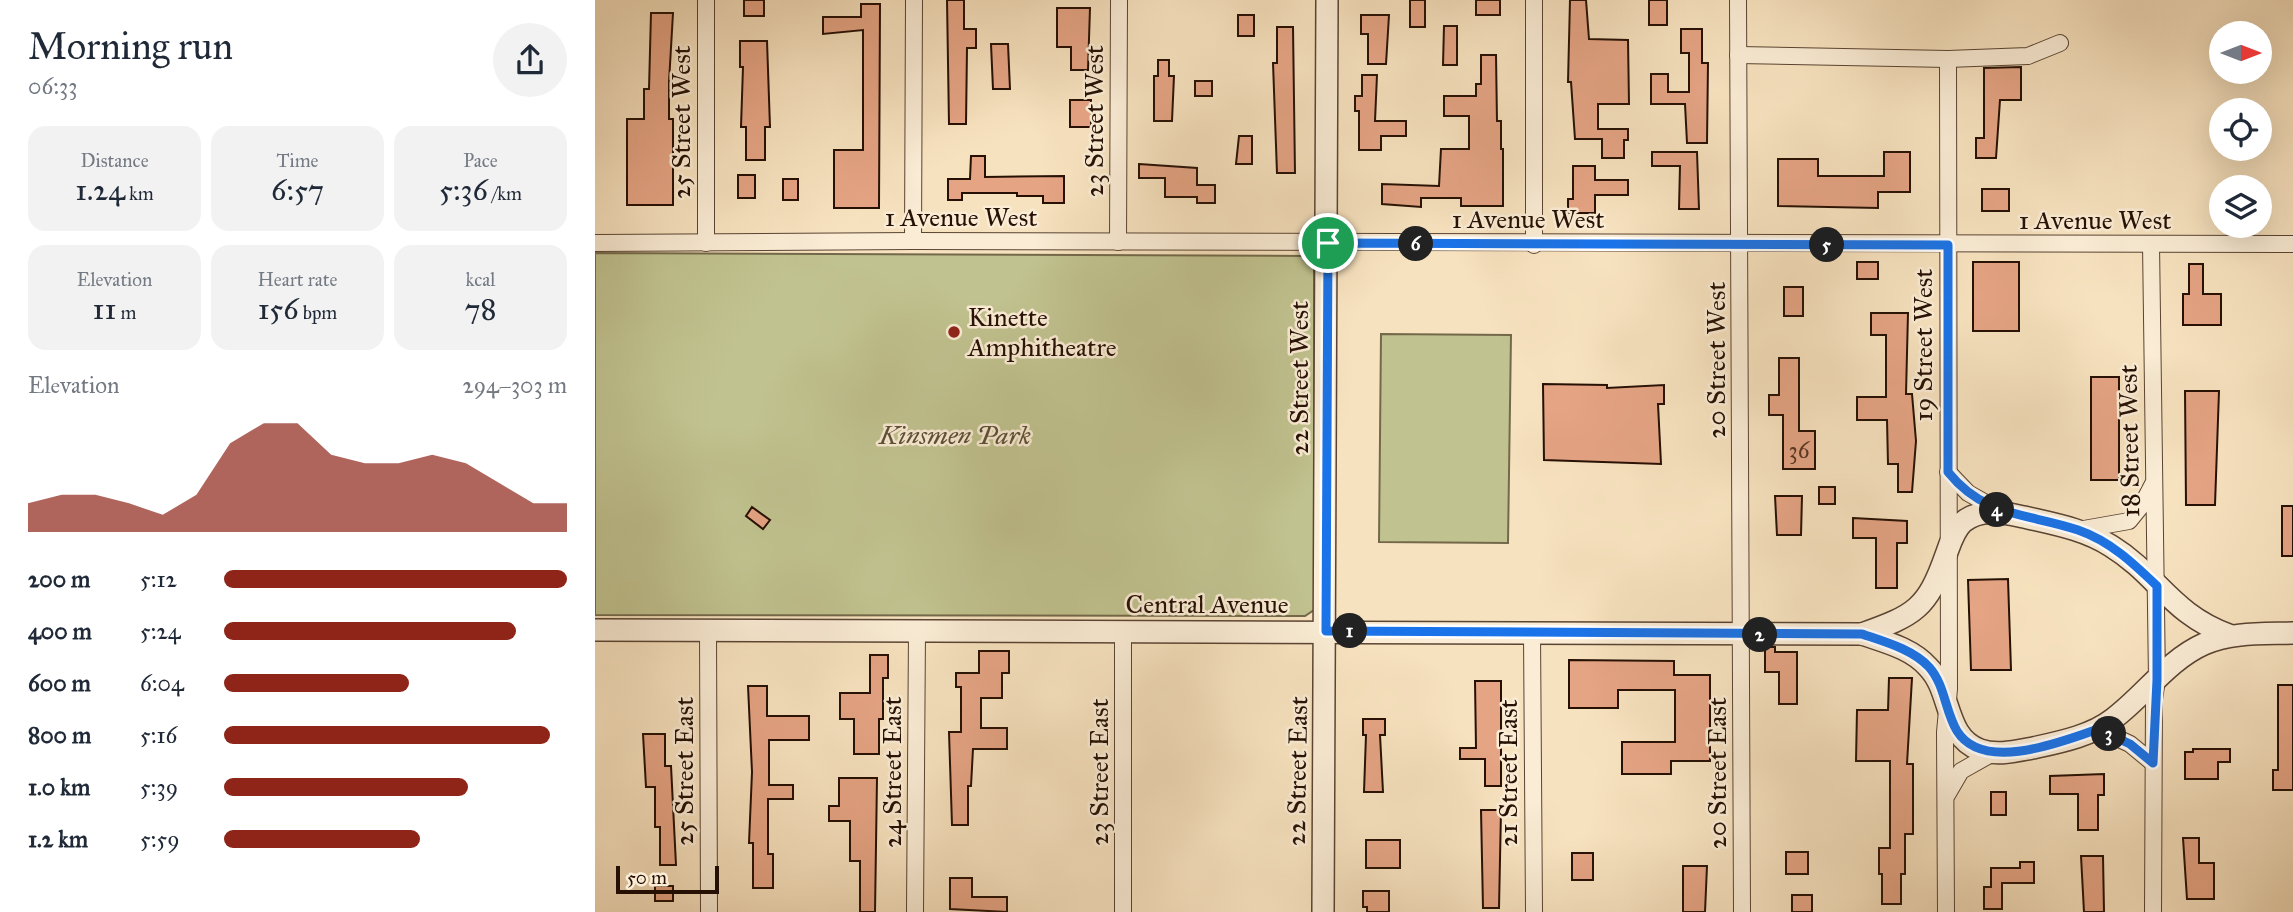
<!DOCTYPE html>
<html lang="en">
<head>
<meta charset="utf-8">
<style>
	body { margin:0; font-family:"IM FELL Great Primer",serif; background:#f2f2f3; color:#1f2937; height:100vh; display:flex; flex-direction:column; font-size:26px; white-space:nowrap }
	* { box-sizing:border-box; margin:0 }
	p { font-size:23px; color:#747a83 }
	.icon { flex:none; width:38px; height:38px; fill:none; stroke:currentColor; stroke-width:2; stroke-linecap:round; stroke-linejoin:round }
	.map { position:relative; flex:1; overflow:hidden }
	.details { display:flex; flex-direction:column; background:#fff; width:595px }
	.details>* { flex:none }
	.needle { width:46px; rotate:90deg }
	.buttons { position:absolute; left:1614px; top:21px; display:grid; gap:14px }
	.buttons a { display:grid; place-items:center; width:63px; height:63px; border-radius:50%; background:#fff; box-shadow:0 7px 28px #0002; font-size:35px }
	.scale { position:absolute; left:21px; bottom:18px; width:103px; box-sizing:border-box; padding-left:7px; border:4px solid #261004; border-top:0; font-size:19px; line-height:24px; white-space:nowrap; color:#261004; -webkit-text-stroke:5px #faecd5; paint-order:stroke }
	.pin { position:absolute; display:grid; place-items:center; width:60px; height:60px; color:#fff; margin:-30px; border:4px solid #fff; border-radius:50%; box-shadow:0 2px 7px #0007 }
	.km { position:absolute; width:35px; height:35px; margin:-18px; border-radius:50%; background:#222; color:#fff; font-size:19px; line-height:35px; text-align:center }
	.round { display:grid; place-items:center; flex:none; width:74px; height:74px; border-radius:37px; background:#f2f2f3 }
	.headline { display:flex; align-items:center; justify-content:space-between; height:119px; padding:0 28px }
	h1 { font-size:38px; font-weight:600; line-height:52px }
	.stats { display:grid; grid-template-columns:repeat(3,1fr); gap:10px; height:119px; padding:7px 28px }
	.stats div { display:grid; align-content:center; border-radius:18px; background:#f2f2f3; text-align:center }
	.stats b { font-size:30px; font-weight:600 }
	.stats small { font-size:19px; font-weight:400 }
	.stats p { font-size:19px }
	.chart { height:196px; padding:14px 28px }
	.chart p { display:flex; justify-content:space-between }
	.chart svg { width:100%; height:126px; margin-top:7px; fill:#8f2418; opacity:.7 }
	ul { padding:0 28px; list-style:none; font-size:23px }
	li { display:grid; grid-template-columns:112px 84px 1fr; align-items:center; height:52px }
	li i { height:18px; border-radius:9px; background:#8f2418 }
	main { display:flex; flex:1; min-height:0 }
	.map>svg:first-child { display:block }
	.green { fill:#c0c28f; stroke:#73694a; stroke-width:2 }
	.building { fill:#e5a484; stroke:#261004; stroke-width:2 }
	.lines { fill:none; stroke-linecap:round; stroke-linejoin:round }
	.minor-casing { stroke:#5a4433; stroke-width:18 }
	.tertiary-casing { stroke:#5a4433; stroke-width:24 }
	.minor { stroke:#faecd5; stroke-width:16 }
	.tertiary { stroke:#faecd5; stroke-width:21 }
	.route-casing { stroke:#fff; stroke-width:14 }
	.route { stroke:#1a73e8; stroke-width:9 }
	.poi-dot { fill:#8f2418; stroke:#faecd5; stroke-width:2.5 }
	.labels { text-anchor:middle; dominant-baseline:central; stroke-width:5; stroke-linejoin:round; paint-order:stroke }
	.number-label { font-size:23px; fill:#563524 }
	.street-label { font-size:26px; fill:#261004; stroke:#faecd5 }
	.poi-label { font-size:26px; fill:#261004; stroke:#faecd5; text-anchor:start }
	.park-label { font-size:26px; font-style:italic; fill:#5c4e35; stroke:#faecd5 }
</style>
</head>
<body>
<main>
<section class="details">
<div class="headline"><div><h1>Morning run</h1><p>06:33</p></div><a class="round"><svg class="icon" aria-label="share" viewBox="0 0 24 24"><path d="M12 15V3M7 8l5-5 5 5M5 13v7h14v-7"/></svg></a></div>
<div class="stats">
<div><p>Distance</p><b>1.24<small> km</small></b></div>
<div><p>Time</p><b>6:57</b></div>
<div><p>Pace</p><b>5:36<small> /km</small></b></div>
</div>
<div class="stats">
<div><p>Elevation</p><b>11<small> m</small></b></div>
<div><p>Heart rate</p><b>156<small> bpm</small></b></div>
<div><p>kcal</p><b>78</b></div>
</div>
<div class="chart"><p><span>Elevation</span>294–303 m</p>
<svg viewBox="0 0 160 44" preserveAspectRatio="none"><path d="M0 44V34L10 31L20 31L30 34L40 38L50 31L60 13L70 6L80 6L90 17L100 20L110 20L120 17L130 20L140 27L150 34L160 34V44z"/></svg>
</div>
<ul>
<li><b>200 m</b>5:12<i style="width:100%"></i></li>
<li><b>400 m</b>5:24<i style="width:85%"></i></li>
<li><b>600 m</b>6:04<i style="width:54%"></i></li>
<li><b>800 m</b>5:16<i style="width:95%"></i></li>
<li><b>1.0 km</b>5:39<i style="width:71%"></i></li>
<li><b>1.2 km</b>5:59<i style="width:57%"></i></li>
</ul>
</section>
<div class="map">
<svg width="1698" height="912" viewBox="0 0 1698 912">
	<rect width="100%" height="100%" fill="#f7e2bf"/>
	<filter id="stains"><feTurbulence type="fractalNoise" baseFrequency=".00286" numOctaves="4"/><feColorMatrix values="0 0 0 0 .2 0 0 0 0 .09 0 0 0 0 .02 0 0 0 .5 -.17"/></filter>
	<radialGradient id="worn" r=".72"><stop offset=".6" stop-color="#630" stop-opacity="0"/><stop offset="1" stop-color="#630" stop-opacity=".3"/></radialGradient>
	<g class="green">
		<path d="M0,253L715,256L719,263V610L710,616L0,615Z"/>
		<path d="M786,334L916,335L913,543L784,542Z"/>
	</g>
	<g class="building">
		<rect x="149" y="0" width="20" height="16"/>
		<path d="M352,0H369V29H381V48H372L371,124H354Z"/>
		<rect x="815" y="0" width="15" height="27"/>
		<rect x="881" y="0" width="24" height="15"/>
		<path d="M975,0H991L994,39L1033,40L1034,104H1003V129H1033V140H1029V158H1007V139H980L976,82H973Z"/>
		<rect x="1054" y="0" width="18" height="25"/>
		<path d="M266,4H285L284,208H239V150H268V30L228,34V17H266Z"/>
		<path d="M462,8H495L493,70H476V47H462Z"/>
		<path d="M56,13H78L74,82V119H78V205H32V119H49V89H54Z"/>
		<rect x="643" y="15" width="16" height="21"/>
		<path d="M766,15H794L791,64H773V34H766Z"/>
		<path d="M849,26H862V65H848Z"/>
		<path d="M682,27H698L700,173H682L678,63H682Z"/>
		<path d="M1086,29H1107V63H1113L1112,143H1092L1090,104H1056V74H1073V92H1094V53H1086Z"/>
		<path d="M145,41H172L175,127H170V160H151V127H146L148,67H145Z"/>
		<path d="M396,44H413L415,89H398Z"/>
		<path d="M886,55H901L902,121H906V149H908V206H866V198H826V207L787,204V184L844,186L846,149H874V116H849V96H881V84H886Z"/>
		<path d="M563,60H574V76H579L577,121H559V76H563Z"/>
		<path d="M1426,67V100H1405L1401,158H1381V138H1389V68Z"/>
		<path d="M767,75H782L780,121H811V136H786V150H764V111H760V96H767Z"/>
		<rect x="600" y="81" width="17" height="15"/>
		<rect x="475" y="100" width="21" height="27"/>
		<path d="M644,136H657V164H641Z"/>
		<path d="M1057,152H1102L1104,209H1084L1085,166H1057Z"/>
		<path d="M1289,152H1315V192H1283V208L1183,206V159H1223V176H1289Z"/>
		<path d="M376,156H390V177L469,176V203H448V196H422V193H367V200H353V179H375Z"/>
		<path d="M544,164L602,168V185H620V203H602V197H570V178H544Z"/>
		<path d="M978,166H1000V180H1033V195H1000V213H973V199H978Z"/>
		<rect x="143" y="175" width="17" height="23"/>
		<rect x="188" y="179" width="15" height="21"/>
		<rect x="1387" y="189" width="27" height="22"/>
		<rect x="1262" y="262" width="21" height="17"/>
		<rect x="1378" y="262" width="46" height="69"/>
		<path d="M1594,264H1608V294H1626V325H1588V294H1594Z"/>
		<rect x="1189" y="287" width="19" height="29"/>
		<path d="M1276,313H1313L1311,394H1317L1321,441L1317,492H1303V464H1293L1292,420H1262V397H1291V335H1276Z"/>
		<path d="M1184,358H1204V431H1220V469H1188V415H1174V395H1184Z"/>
		<rect x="1496" y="377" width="28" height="103"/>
		<path d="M948,384L1012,385V388L1069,385V404H1063L1066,464L949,460Z"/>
		<path d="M1590,391H1624L1620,505H1591Z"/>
		<rect x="1224" y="487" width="16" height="17"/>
		<path d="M1180,496H1207L1206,535H1182Z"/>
		<rect x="1687" y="506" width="11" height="50"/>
		<path d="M157,507L175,520L168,529L151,516Z"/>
		<path d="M1258,518L1312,521V543H1302V588H1281V538H1258Z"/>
		<path d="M1413,579L1416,670H1376L1373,580Z"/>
		<path d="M1170,647H1180V652H1202V704H1184V672H1170Z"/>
		<path d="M384,651H414V673H407V698H386V728H412V749H378L376,786H373V825H357L354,732H366V687H361V673H384Z"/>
		<path d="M275,655H293V678H288V719H284V754H259V719H245V693H275Z"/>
		<path d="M974,660L1079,661V675H1115V761H1076V774H1027V742H1080V690H1023V708H974Z"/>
		<path d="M1294,678H1317L1312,764H1318V834H1310V874H1306V904H1287V874H1284V848H1295V761H1261L1262,710H1293Z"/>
		<path d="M880,681H906V786H890V759H865V748H881Z"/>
		<path d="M1683,685H1698V790H1678V770H1683Z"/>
		<path d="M153,686H172V716H214V740H174V785H198V799H173V854H178V888H158V843H154L157,772Z"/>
		<path d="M768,719H790V735H785L788,792H769L771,735H768Z"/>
		<path d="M48,734H70V766H76L81,865H65V827H60V787H51Z"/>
		<path d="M1598,749H1635V762H1623V779H1590V752H1598Z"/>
		<path d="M1509,774V795H1503V830H1483V794H1455V776Z"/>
		<path d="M244,778H282L280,912H265V861H255V821H234V806H244Z"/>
		<rect x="1396" y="792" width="15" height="23"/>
		<path d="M886,810H906L904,908H888Z"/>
		<path d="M1588,838H1604V863H1619V899H1592Z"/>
		<rect x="771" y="840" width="34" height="28"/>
		<rect x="1191" y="852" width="22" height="22"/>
		<rect x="977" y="853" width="21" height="27"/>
		<path d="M1486,856H1508L1509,912H1489Z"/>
		<path d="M1425,862H1439V883H1407V909H1389V887H1396V868H1425Z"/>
		<path d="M1088,866H1112L1110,912H1088Z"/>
		<path d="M355,878H377V897H412V912L355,909Z"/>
		<rect x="60" y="886" width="18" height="15"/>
		<path d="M768,891H794V912H772V907H768Z"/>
		<rect x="1197" y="895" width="20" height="17"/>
	</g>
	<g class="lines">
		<g class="minor-casing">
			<g id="minor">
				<path d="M111,0V243"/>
				<path d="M939,0V245"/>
				<path d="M1143,0L1147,912"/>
				<path d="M1143,55L1353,59L1433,56L1465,43"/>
				<path d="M318,241L319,0"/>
				<path d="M523,242L524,0"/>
				<path d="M0,243L318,241L1698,244"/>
				<path d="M1556,244L1562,680L1559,699L1558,912"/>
				<path d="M1353,472L1373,493L1407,512"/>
				<path d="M1483,530L1534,521L1547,505L1558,484"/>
				<path d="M113,631L114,912"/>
				<path d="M528,632V912"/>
				<path d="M937,634L939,912"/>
				<path d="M1503,729L1535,744L1558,763"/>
				<path d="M1352,795L1366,771L1398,753"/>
				<path d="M320,912L322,632"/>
				<path d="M1351,912L1350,732L1354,689L1353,59"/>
			</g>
		</g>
		<g class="tertiary-casing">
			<g id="tertiary">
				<path d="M0,630L1267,634C1320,615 1332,609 1351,555C1355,544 1359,530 1368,522C1386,507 1409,513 1429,517C1459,524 1489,529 1516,546C1563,575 1576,614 1634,635"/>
				<path d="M1267,634C1290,642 1316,648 1333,667C1357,691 1349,737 1385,750C1402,756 1421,751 1438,748C1465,742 1496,736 1518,719C1549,696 1573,660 1609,644C1637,632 1668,634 1698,633"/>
				<path d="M728,912L732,0"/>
			</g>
		</g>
		<use href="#minor" class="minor"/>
		<use href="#tertiary" class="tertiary"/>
	</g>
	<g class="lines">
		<g class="route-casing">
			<path id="route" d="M733,243L1353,245V472C1390,518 1433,513 1483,530C1515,541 1538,563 1562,586V680L1558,763L1535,744L1503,729C1466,742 1388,773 1362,731C1350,711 1350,685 1334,667C1317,649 1290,642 1267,634L731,631Z"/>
		</g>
		<use href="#route" class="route"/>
	</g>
	<circle class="poi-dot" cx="359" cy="332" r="7"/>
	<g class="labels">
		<g class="number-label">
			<text x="1204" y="450">36</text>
		</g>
		<g class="street-label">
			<text transform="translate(499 121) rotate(-90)">23 Street West</text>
			<text transform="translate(86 122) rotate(-90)">25 Street West</text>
			<text x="366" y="217">1 Avenue West</text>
			<text x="933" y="219">1 Avenue West</text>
			<text x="1500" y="220">1 Avenue West</text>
			<text transform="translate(1328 345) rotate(-90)">19 Street West</text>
			<text transform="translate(1121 360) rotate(-90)">20 Street West</text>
			<text transform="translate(704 378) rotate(-90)">22 Street West</text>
			<text transform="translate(1534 441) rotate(-91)">18 Street West</text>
			<text x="612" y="604">Central Avenue</text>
			<text transform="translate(89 771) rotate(-90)">25 Street East</text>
			<text transform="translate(702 771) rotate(-89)">22 Street East</text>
			<text transform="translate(297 772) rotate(-90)">24 Street East</text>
			<text transform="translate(504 772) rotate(-90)">23 Street East</text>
			<text transform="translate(913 773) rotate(-90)">21 Street East</text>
			<text transform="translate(1122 773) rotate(-90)">20 Street East</text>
		</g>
		<g class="poi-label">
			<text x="373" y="317">Kinette<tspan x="373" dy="30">Amphitheatre</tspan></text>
		</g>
		<g class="park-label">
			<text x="360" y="435">Kinsmen Park</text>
		</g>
	</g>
	<rect width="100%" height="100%" filter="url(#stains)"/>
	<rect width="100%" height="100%" fill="url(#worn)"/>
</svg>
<div class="buttons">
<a><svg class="needle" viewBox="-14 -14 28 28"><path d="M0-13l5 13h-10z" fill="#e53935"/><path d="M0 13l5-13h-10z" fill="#747a83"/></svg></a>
<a><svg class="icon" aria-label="locate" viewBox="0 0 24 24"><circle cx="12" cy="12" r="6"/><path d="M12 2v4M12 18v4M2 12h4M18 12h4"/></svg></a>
<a><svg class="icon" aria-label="layers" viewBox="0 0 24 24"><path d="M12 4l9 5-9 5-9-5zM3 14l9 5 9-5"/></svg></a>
</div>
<div class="scale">50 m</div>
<div class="pin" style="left:733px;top:243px;background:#1e9e55"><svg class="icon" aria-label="arrive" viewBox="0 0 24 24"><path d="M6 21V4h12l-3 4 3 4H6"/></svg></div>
<b class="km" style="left:755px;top:631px">1</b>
<b class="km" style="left:1165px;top:635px">2</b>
<b class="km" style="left:1514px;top:734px">3</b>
<b class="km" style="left:1402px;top:510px">4</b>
<b class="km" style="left:1232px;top:245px">5</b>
<b class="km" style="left:821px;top:244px">6</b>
</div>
</main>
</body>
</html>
